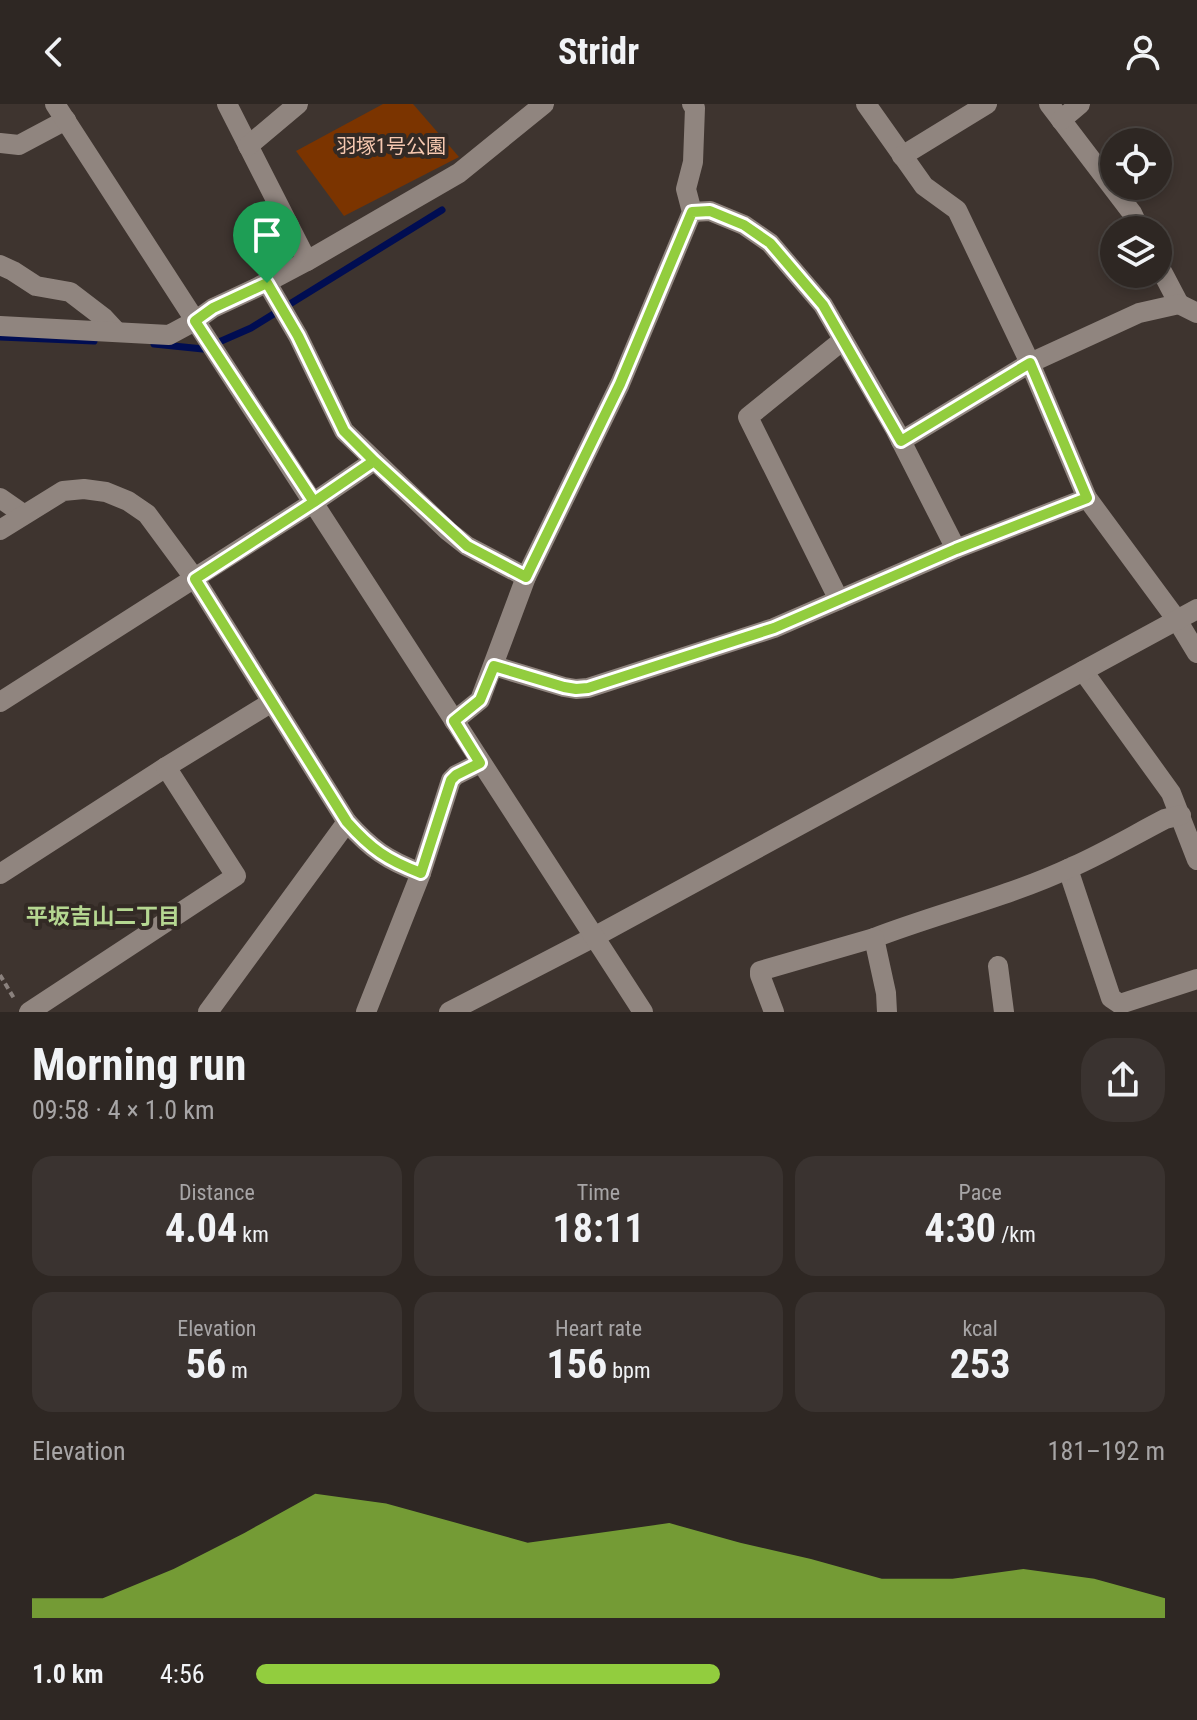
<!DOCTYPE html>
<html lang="en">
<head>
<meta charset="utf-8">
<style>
	body { margin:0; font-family:"Roboto Condensed","Noto Sans JP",sans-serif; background:#3a3330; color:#f1f3f6; height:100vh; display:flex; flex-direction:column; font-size:30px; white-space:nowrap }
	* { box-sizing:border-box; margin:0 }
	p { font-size:26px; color:#a7a5a6 }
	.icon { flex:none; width:44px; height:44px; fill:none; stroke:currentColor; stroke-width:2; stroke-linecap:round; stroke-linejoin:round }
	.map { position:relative; height:908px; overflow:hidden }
	.side { display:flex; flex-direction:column; background:#2e2723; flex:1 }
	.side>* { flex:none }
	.fabs { position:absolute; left:1100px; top:24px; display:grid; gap:16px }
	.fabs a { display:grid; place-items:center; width:72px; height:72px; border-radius:50%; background:#2e2723; box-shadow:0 4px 12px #0003,0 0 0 2px #494441; font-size:40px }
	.pin { position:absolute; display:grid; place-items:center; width:68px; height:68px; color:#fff; margin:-82px -34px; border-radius:50% 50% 50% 0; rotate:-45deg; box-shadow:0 0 8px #0007 }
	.pin .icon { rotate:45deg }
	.round { display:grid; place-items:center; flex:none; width:84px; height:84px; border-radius:32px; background:#3a3330 }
	.overview { display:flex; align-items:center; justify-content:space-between; height:136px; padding:0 32px }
	h1 { font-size:44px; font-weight:700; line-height:60px }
	.metrics { display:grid; grid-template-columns:repeat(3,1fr); gap:12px; height:136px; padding:8px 32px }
	.metrics div { display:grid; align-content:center; border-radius:20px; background:#3a3330; text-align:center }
	.metrics b { font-size:40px; font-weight:700 }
	.metrics small { font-size:22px; font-weight:400 }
	.metrics p { font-size:22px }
	.chart { height:224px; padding:16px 32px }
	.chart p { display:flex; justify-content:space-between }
	.chart svg { width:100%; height:144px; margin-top:8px; fill:#92cd3e; opacity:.7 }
	ul { padding:0 32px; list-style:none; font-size:26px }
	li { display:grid; grid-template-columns:128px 96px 1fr; align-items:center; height:60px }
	li i { height:20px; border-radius:10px; background:#92cd3e }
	header { display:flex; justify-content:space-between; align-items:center; height:104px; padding:0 32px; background:#2e2723; font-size:36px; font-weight:700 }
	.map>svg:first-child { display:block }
	.green { fill:#7b3400 }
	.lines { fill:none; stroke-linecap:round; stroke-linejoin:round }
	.stream { stroke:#000d52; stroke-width:7 }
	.path { stroke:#8a817d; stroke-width:4; stroke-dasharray:6 4; stroke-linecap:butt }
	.street { stroke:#90857f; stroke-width:20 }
	.secondary { stroke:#90857f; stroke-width:20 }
	.route-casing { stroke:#fff; stroke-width:16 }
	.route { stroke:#92cd3e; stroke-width:10 }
	.labels { text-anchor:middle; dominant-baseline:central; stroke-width:8; stroke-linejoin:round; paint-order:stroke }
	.park-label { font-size:20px; fill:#f6c8b0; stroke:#332a25 }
	.neighbourhood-label { font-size:22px; font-weight:bold; fill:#b5d791; stroke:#332a25 }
</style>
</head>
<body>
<header><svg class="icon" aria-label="back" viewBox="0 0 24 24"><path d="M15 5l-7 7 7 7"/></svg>Stridr<svg class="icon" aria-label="person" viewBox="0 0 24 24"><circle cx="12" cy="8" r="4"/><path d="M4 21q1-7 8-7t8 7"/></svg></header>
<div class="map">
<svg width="1197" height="908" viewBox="0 0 1197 908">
	<rect width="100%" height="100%" fill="#3e342f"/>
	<path class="green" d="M383,0H413L459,53L344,112L296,47Z"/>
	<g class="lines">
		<g class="stream">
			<path d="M0,233L94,237"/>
			<path d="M154,240L203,245L251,224L442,106"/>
		</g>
		<path class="path" d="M0,871L15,896"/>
		<g class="street">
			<path d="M227,0L307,157"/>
			<path d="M866,0L924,82L957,106L1030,259L901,337"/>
			<path d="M1049,0L1132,109L1140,126"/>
			<path d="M1061,16L1080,0"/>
			<path d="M0,39L19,41L66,16"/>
			<path d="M248,42L298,0"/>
			<path d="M902,52L987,0"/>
			<path d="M692,108L710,107L744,121L770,139L823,201L895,325L956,445"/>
			<path d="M1158,160L1179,200"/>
			<path d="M0,161L13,167L36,182L70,188L104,214L117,228"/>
			<path d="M267,179L298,232L344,327L448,427L467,442L526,473"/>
			<path d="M1197,209L1179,200L1139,209L1030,259L1087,394L1177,516L1197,549"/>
			<path d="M0,222L169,231L195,217L213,204L256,184L307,157L459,69L544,0"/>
			<path d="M0,394L23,410"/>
			<path d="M314,398L374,357"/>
			<path d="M0,426L63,387L84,385L106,388L128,397L147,410L195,475L272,598L166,663L0,770"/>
			<path d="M839,496L748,313L843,236"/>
			<path d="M494,562L564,583L576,585L588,584L774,524L956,445L1087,394"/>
			<path d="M1083,567L1171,689L1197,756"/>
			<path d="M454,617L480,596L526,473L620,280L692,108L686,85L693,58L695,4L692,0"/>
			<path d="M347,718C371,745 387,756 421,769"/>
			<path d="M1068,765L1111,894L1120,900L1197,875"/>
			<path d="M874,834C939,809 1008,793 1072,763C1104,749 1134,731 1165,715L1181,711"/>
			<path d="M998,862L1004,908"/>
			<path d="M29,908L236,772L166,663"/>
			<path d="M208,908L347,718L272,598"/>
			<path d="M366,908L421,769L451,676L456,671L480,659"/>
			<path d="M449,908L594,833L1197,505"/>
			<path d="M774,908L760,871V867L874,834L886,889L887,908"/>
		</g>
		<g class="secondary">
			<path d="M55,0L643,908"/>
			<path d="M0,598L314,398"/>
		</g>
	</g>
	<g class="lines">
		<g class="route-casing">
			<path id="route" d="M267,179L298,232L344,327L374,357L314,398L195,475L347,718C371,745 387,756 421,769L451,676L456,671L480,659L454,617L480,596L494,562L564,583L576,585L588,584L774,524L956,445L1087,394L1030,259L901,337L823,201L770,139L744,121L710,107L692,108L620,280L526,473L467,442L374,357L314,398L195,217L213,204L267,179"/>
		</g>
		<use href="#route" class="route"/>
	</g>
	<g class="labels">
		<g class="park-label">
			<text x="391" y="42">羽塚1号公園</text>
		</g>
		<g class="neighbourhood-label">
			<text x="103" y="812">平坂吉山二丁目</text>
		</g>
	</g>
</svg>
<div class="fabs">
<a><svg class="icon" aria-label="locate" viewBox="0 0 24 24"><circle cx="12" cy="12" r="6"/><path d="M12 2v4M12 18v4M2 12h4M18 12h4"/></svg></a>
<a><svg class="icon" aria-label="layers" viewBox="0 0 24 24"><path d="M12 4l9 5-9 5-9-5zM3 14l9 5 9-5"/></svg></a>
</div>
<div class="pin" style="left:267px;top:179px;background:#1e9e55"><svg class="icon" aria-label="arrive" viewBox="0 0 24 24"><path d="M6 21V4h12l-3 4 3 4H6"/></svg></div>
</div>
<section class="side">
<div class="overview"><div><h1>Morning run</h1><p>09:58 · 4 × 1.0 km</p></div><a class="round"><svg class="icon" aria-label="share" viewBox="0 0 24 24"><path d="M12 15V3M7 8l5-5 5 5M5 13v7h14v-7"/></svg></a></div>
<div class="metrics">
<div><p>Distance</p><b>4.04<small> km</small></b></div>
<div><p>Time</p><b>18:11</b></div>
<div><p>Pace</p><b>4:30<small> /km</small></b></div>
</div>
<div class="metrics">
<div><p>Elevation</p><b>56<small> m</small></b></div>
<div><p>Heart rate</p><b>156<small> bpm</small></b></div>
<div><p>kcal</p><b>253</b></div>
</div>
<div class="chart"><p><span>Elevation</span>181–192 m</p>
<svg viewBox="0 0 160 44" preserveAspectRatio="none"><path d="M0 44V38L10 38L20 29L30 18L40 6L50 9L60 15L70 21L80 18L90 15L100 21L110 26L120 32L130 32L140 29L150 32L160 38V44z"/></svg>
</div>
<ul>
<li><b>1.0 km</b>4:56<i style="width:51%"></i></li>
</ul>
</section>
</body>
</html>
